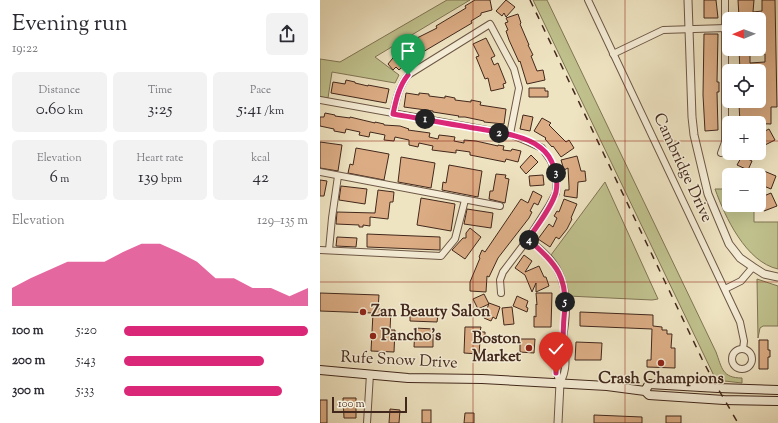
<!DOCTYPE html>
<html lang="en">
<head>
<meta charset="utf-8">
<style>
	body { margin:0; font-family:"Sorts Mill Goudy",serif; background:#f2f2f3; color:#2b2b33; height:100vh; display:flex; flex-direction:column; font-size:15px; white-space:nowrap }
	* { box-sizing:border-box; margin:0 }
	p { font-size:13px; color:#7c7c81 }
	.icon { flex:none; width:22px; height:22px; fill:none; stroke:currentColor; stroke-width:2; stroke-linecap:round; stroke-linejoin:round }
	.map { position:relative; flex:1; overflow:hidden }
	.panel { display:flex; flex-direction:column; background:#fff; width:320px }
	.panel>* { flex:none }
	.needle { width:26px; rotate:269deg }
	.tools { position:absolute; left:402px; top:12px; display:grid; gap:8px }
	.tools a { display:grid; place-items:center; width:44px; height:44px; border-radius:6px; background:#fff; box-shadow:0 4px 16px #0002; font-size:20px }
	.scale { position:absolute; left:12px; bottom:10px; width:75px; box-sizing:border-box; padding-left:4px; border:2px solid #42281c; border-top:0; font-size:11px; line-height:14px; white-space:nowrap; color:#42281c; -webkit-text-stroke:3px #f5edd7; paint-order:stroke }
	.pin { position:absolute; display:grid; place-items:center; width:34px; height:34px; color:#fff; margin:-41px -17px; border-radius:50% 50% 50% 0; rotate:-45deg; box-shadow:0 0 4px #0007 }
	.pin .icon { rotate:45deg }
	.km { position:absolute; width:20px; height:20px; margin:-10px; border-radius:50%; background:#222; color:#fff; font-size:11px; line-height:20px; text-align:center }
	.round { display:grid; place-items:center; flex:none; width:42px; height:42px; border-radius:6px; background:#f2f2f3 }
	.head { display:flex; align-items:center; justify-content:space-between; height:68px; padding:0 12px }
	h1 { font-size:22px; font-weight:600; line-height:30px }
	.figures { display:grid; grid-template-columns:repeat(3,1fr); gap:6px; height:68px; padding:4px 12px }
	.figures div { display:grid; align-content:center; border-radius:6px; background:#f2f2f3; text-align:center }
	.figures b { font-size:17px; font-weight:600 }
	.figures small { font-size:11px; font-weight:400 }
	.figures p { font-size:11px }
	.chart { height:112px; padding:8px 12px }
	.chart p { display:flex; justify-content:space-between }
	.chart svg { width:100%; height:72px; margin-top:4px; fill:#db2777; opacity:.7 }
	ul { padding:0 12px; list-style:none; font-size:13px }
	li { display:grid; grid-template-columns:64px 48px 1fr; align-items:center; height:30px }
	li i { height:10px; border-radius:5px; background:#db2777 }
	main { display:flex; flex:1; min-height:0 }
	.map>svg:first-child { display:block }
	.green { fill:#c0c28e; stroke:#817555 }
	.building { fill:#dcad85; stroke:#42281c; fill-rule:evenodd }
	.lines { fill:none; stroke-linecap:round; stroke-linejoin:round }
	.minor-casing { stroke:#6d5746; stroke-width:8 }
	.tertiary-casing { stroke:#6d5746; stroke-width:9 }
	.secondary-casing { stroke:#42281c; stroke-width:10 }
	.minor { stroke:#f5edd7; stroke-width:6 }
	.tertiary { stroke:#f5edd7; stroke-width:7 }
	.secondary { stroke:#f5edd7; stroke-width:8 }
	.rail { stroke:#42281c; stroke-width:1.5; stroke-dasharray:7 7; stroke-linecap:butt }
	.route-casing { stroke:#fff; stroke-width:8 }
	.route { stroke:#db2777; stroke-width:5 }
	.grid { fill:none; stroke:#8f2418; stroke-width:1; stroke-opacity:0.55 }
	.poi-dot { fill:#8f2418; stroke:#f5edd7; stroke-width:1.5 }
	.labels { text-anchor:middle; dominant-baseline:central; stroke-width:3; stroke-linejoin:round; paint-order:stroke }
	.street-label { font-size:16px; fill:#42281c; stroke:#f5edd7 }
	.poi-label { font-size:16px; font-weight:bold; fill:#42281c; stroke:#f5edd7; text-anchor:start }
</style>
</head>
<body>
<main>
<section class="panel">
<div class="head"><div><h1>Evening run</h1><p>19:22</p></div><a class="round"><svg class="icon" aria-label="share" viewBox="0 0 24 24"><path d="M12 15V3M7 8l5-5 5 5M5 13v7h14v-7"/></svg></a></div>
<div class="figures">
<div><p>Distance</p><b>0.60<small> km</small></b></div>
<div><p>Time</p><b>3:25</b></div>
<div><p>Pace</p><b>5:41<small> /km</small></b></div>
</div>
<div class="figures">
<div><p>Elevation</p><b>6<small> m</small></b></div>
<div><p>Heart rate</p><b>139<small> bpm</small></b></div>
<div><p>kcal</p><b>42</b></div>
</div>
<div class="chart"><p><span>Elevation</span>129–135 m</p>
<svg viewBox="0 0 160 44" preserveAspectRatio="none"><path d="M0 44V33L10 27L20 22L30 17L40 17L50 17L60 11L70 6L80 6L90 11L100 17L110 27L120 27L130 33L140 33L150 38L160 33V44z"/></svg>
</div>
<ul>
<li><b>100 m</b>5:20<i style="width:100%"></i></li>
<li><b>200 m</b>5:43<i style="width:76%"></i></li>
<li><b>300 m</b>5:33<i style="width:86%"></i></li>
</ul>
</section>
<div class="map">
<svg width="458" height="423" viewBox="0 0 458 423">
	<rect width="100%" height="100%" fill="#efe4c2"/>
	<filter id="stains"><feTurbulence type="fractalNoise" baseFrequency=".005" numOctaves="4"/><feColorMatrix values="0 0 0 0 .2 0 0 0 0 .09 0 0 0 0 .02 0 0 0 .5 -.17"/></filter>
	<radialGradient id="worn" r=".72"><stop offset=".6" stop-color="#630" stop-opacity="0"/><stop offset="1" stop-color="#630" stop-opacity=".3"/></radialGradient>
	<g class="green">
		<path d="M127,0H150L55,57L79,75L75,83L12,72L8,98L0,97V59L20,62Z"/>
		<path d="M213,0H227L396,352C402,368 402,378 422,378V383L396,380Z"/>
		<path d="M285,182L338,299L332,300L248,296C246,281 241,268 231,255Z"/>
		<path d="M395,189H409V205H434V222H458V269C426,262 405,217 395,189Z"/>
		<path d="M437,279L458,286V326H443L440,328L438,338Z"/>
	</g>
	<g class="building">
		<path d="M155,0H170L172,10L161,13V15L151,21L152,23L91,59L79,70L76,67L73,70L68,64L77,53L88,46L87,43L117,28L116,26L146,8L145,6Z"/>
		<path d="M186,0L195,7L186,17L184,13L182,16L176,11Z"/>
		<path d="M384,0H396L398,18H384Z"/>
		<path d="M418,0H434L433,12L442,11V0H455L457,107H451V124L420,123L419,104H420V101H439V96H445V71H420L419,49H439V45H445V22H442V19H436V17H419ZM430,54H445V62L430,63Z"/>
		<path d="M198,14L201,23L200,24L209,45H208L213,55L211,56L217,71L223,70L225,80L207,84L200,61L199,62L189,40L186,31L188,30L185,23L188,22L186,18Z"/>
		<path d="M384,34H398L397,82H399V92H397L398,130L385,131L383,95Z"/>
		<path d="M166,38L175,56L171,58L174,65L178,63L186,83L183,84L184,88L171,91L168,78L165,79L156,57L159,56L153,44Z"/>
		<path d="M26,80L35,82V83L48,86V85L69,89L66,103L11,93L13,82L25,84Z"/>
		<path d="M209,88H225V91H228V97H209Z"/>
		<path d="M86,93L99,95V93L109,94V96L125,98V96L135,98V100L151,102V100L161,102L160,105L186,109L184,124L164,122V121L145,117H138L139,116L113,112V111L84,107Z"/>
		<path d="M5,113L15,115V116L30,118V117L55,123V122L64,124V125L80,126L89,129L88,130L110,133L109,137L118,139L119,135L128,136L135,137L134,141L144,143V140L156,141L178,146V145L184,146L183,150L191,151L192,149L201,151L198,162L186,159L185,162L150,155V152L136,150V153L112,150L113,146L99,143L98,147L89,145V140L75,137L74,141L64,140L65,135L50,132L49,137L39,135L40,132L26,129L25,133L14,131V129L0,126V117H4Z"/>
		<path d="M203,115L213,117L210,131L200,129Z"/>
		<path d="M222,118L231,123L229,125L246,142L249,140L254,148L241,157L233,146L232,147L225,139L226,138L214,131Z"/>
		<path d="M449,129L455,140L445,145L443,139L439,141V134Z"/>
		<path d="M0,142L22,145L18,171L0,168Z"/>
		<path d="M36,148L69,154L64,180L28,173L30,164L33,165Z"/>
		<path d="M211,155L218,162L206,174L200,167Z"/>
		<path d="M257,156L261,171H265L266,181L258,182L257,198L244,196L245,190H249V186L248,168L244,170L241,160Z"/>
		<path d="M422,156L432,161L428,170L417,165Z"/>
		<path d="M81,157L115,163L111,188L78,182Z"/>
		<path d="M129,165L162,171L158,197L122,190L123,182L126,183Z"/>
		<path d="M444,171L456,176L451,189L439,184Z"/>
		<path d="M176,174L186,175L185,178L189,179L185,203L169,199L170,191H173Z"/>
		<path d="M223,175L224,185L210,186L209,176Z"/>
		<path d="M0,180L7,181L4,196H0Z"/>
		<path d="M21,186L47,189L45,204L19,200Z"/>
		<path d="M58,190L74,192L73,202H70L68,219L50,217V226L43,225V227H39V225L16,224L17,212L55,213Z"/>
		<path d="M213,191L222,196L218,205L214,203L210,211L212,212L209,218L178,258L169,277L167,276L166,292L150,291V282L160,258L159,257L162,250L165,252L201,199L208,203Z"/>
		<path d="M451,193L457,206L444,211L439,198Z"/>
		<path d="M101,198L135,204L131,231L97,225Z"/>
		<path d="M244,199L257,204L251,218L252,219L247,229L239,239L236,237L230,247L218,239L229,224L233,227L237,218L234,216L237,211L239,212Z"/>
		<path d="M147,209L173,213L171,228L144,224Z"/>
		<path d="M150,228L161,237L145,259L132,250L143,238H146V233Z"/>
		<path d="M47,234L120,237V250L47,247Z"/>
		<path d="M17,237L37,238L36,247L16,246Z"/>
		<path d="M204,255L212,261L205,272L219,266L224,277H226L229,286L216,292V283L212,292L205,275L195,268Z"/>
		<path d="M0,293L59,295L58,309H71L70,330H75L74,352L51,351L53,313L0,311Z"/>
		<path d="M216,293H232L231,327H214V316L216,317V304L217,305Z"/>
		<path d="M164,294L169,304L158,309L153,299Z"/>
		<path d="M197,296L208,301L206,307L208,308L207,312L193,306Z"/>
		<path d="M169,303L180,307L176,319L173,317L171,321L164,318Z"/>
		<path d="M192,307L194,324L184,325L182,308Z"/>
		<path d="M260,312L333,315V326L342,327V330H347V334H352L351,348H355V368L327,367V360H331L332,329L260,326Z"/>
		<path d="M90,314L118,315L117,322L90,321Z"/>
		<path d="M145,327H161L160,332H165V341H160L159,354L144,353Z"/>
		<path d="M95,328L113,329V347H94Z"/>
		<path d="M200,339H215L214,353L200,352Z"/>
		<path d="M439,340H448V350H450V357H448V369H439Z"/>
		<path d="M256,342L282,343L281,360H255Z"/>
		<path d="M23,398H36V418H24Z"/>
		<rect x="0" y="400" width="7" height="23"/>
		<path d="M70,409L80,410L79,423H69Z"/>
		<rect x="102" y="410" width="9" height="13"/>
		<path d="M145,413H154V423H144Z"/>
		<path d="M274,415L322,417V423H274Z"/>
		<rect x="346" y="416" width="15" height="7"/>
	</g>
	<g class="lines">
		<g class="minor-casing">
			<g id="minor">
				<path d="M268,0L420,322L424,341L423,349"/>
				<path d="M293,54L343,30L406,28"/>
				<path d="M0,100L190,134L209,142L222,148L231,161L237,177L236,193L229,206L208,239L183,272L180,280L181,293"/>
				<path d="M73,114C76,100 79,86 88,75L170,24L194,69L199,88L190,134"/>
				<path d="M401,153L405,142V0"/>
				<path d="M0,172L180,206"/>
				<path d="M208,239C215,245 223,251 229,258C249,280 248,314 242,342C241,346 238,350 237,353C235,364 236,373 240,383"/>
				<path d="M0,250L121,256L135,239L145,200"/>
				<path d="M9,250L12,218L18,176"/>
				<path d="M405,289L421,281L433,267"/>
				<circle cx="422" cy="359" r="10"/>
				<path d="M240,383C247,371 247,356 242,343"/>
				<path d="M47,423L50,374"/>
			</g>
		</g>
		<g class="tertiary-casing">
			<g id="tertiary">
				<path d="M368,0L372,117L374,135L388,194L409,244L420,258L433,267L444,274L458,277"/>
				<path d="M238,423L240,383"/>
			</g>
		</g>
		<g class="secondary-casing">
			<g id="secondary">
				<path d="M0,370L88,378L162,379L287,386L325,391L329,395L404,400L458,401"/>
				<path d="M325,391L329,384L398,388L458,390"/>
			</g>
		</g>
		<use href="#minor" class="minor"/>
		<use href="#tertiary" class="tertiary"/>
		<use href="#secondary" class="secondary"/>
		<path class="rail" d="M210,0L382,359L393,380L418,423"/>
	</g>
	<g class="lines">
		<g class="route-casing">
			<path id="route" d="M88,75C79,86 76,100 73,114C98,118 123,123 148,127C169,131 205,134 221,148C233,157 239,177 236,192C232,207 217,226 208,239C237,265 249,277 244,318C243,326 244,335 242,343C241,346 239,349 238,351C236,358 236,366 236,373"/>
		</g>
		<use href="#route" class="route"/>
	</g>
	<path class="grid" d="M153,0V423M305,0V423M0,141H409M439,141H458M0,282H458"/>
	<g class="poi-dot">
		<circle cx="43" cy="312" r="4"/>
		<circle cx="53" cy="336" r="4"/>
		<circle cx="209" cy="348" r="4"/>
		<circle cx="341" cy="363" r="4"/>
	</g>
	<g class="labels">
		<g class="street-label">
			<text transform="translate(362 168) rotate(65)">Cambridge Drive</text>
			<text transform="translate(79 361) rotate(3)">Rufe Snow Drive</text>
		</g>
		<g class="poi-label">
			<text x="51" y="312">Zan Beauty Salon</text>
			<text x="61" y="336">Pancho's</text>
			<text x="201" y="339" text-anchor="end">Boston<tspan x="201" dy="18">Market</tspan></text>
			<text x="341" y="379" text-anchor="middle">Crash Champions</text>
		</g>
	</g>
	<rect width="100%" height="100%" filter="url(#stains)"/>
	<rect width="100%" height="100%" fill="url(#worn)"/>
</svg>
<div class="tools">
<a><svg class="needle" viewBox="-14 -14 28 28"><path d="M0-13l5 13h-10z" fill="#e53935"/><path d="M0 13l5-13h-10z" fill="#7c7c81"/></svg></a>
<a><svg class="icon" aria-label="locate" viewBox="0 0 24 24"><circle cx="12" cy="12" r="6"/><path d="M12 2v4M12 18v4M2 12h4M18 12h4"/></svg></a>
<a>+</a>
<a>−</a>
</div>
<div class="scale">100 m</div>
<div class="pin" style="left:88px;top:75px;background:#1e9e55"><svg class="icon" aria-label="arrive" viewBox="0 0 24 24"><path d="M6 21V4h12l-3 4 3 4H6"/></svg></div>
<div class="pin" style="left:236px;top:373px;background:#d93025"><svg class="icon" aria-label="check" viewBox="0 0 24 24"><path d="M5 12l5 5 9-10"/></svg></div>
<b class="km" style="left:105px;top:119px">1</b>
<b class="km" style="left:179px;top:133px">2</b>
<b class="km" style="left:236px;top:173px">3</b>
<b class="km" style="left:209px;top:240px">4</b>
<b class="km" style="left:245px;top:302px">5</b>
</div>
</main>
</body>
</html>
